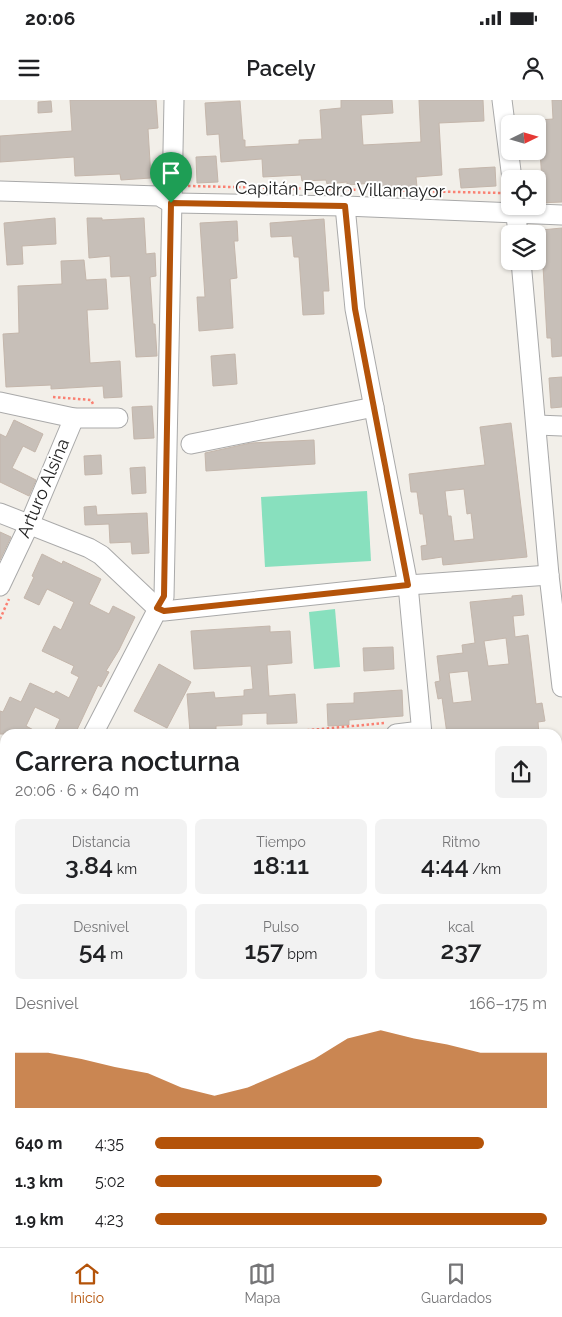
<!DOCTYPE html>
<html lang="es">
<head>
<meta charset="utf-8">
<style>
	body { margin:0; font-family:Raleway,sans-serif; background:#f2f2f2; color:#202124; height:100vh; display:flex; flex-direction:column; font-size:19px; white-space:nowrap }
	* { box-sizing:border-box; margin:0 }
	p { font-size:16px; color:#757577 }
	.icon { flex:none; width:28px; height:28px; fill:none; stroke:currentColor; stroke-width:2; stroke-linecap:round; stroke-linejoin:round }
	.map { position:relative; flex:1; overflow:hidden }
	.drawer { position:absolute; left:0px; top:629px; width:562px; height:519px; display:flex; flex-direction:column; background:#fff; border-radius:15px 15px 0 0; box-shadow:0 1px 4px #0004 }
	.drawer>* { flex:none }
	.needle { width:32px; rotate:85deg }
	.buttons { position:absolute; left:501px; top:15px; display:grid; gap:10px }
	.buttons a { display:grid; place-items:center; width:45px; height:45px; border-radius:8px; background:#fff; box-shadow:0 1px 4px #0004; font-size:25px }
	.pin { position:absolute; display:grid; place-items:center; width:42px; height:42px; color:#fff; margin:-51px -21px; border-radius:50% 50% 50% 0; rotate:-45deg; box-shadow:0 0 5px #0007 }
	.pin .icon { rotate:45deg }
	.round { display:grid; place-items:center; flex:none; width:52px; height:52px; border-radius:8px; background:#f2f2f2 }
	.overview { display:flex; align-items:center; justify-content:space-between; height:85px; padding:0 15px }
	h1 { font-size:28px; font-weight:600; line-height:38px }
	.stats { display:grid; grid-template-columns:repeat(3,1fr); gap:8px; height:85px; padding:5px 15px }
	.stats div { display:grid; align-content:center; border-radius:8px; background:#f2f2f2; text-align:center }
	.stats b { font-size:25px; font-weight:600 }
	.stats small { font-size:14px; font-weight:400 }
	.stats p { font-size:14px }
	.chart { height:140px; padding:10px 15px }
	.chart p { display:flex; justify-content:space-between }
	.chart svg { width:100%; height:90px; margin-top:5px; fill:#b45309; opacity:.7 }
	ul { padding:0 15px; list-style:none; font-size:16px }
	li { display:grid; grid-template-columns:80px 60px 1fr; align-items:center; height:38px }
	li i { height:12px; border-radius:6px; background:#b45309 }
	.status { display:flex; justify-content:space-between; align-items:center; height:35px; padding:0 25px; background:#fff; direction:ltr }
	.status svg { height:14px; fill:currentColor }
	header { display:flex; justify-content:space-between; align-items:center; height:65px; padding:0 15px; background:#fff; font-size:22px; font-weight:600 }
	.menu { display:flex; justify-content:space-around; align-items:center; height:70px; border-top:1px solid #e0e0e0; background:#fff; font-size:14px; color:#757577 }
	.menu a { display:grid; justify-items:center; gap:2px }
	.menu .on { color:#b45309 }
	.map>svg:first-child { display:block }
	.pitch { fill:#88e0be }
	.building { fill:#c7bfb8; stroke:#c4b6ab; fill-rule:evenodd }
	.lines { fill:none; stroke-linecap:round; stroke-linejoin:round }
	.minor-casing { stroke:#a9a9a9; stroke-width:21 }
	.path { stroke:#fa8072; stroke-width:2.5; stroke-dasharray:2.5 2.5; stroke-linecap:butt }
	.minor { stroke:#fff; stroke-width:19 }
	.route-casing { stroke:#fff; stroke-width:10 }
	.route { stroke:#b45309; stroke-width:6 }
	.labels { text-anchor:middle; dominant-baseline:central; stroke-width:4; stroke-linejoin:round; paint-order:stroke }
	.street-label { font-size:18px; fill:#222; stroke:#fff }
</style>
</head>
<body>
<div class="status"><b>20:06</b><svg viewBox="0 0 49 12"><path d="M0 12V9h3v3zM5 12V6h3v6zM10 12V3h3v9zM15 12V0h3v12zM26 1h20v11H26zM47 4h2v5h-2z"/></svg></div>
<header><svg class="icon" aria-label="menu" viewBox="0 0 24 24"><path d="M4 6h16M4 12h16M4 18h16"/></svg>Pacely<svg class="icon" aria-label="person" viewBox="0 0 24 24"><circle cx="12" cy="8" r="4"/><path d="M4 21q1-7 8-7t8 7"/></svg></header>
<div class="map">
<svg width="562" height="1147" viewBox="0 0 562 1147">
	<rect width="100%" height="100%" fill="#f2efe9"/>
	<g class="pitch">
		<path d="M367,391L371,461L265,467L261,397Z"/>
		<path d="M335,509L340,567L314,569L309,512Z"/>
	</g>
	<g class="building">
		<path d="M70,0H156L158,28L148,29L151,78L121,80L120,74L75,76L74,57L0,62V36L72,31Z"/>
		<path d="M341,0H392L393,13L361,15L363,45L421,42L419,0H483L484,21L439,23L442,75L416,77L417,87L375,90L374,83L347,85V82L327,84L326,80L302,81L301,75L263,77L262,59L221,62L219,34L207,35L205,3L240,1L243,40H245V47L299,44V40L322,39L320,10L341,8Z"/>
		<path d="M552,0H562V102L538,103V81H542L538,20L553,19Z"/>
		<path d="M51,1L52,12L38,13V2Z"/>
		<path d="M216,56L218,82L197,83L196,57Z"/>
		<path d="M495,67L496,86L461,88L459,69Z"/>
		<path d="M55,118L56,144L22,146L23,164L7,165L4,123Z"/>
		<path d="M87,118H102V120L144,118L146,154L155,153L156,176L150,177L153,224H155L157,256L136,257L130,176L111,177L110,156L89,158Z"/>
		<path d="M324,119L329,191H323L324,214L303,215L299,157H294L292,136L271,137L270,123Z"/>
		<path d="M237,121L238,141H234L237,178L230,179L233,228L199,231L197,197H205L200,123Z"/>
		<path d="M562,128V256L552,257L551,238H547L541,130Z"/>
		<path d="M84,160L86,180L106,179L108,209L87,210L90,263L120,261L122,297L104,298L103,286L51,289V285L6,287L3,234L19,233L18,186L62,184L61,161Z"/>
		<path d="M235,254L237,284L213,286L211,256Z"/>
		<path d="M562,277V307L551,308L549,278Z"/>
		<path d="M152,306L154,338L134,339L132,307Z"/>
		<path d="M14,320L43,334L35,352L23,346L12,368L36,380L29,396L0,382V334L6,337Z"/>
		<path d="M511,323L527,457L443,465L442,457L422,460L421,446L427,445L423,414H420L417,392H411L409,374L485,365L480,327ZM464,389L467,414L471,413L474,439L454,441L451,416H448L445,391Z"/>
		<path d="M314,340L315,364L206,371L205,353L251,343Z"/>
		<path d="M101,355L102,374L85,375L84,356Z"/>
		<path d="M145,367L146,393L132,394L130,368Z"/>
		<path d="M96,406L97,415L147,413L149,453L132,454L131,442L110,443L109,424L85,425L84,407Z"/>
		<path d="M0,432L11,437L0,460Z"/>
		<path d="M42,454L62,464L63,461L101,479L89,504L109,514L113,506L135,517L119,550L106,571L109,572L101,587L98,585L75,634H53L60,619L35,607L26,626L41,634H0V611L3,612L10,597L21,602L30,583L54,594L56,591L69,598L79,577L71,573L74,566L42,551L54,526L61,530L74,502L47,489L39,505L24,498L34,477L32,476Z"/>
		<path d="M522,495L524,515L513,516L515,537L528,535L536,604L542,603L545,621L538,622L539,634H447L442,598L438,599L435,582L440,581L437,556L463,553L462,545L475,543L470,502L512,498V496ZM506,538L509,564L488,566L484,541ZM468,571L472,601L453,603L449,573Z"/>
		<path d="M270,526V532L290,531L292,563L267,565L269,596L295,594L297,623L267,624V613L242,614V625L216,626V630L190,632L187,594L214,592L215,598L244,596V590L253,589L251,566L194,569L191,531Z"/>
		<path d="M393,547L394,569L364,571L363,548Z"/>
		<path d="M159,564L191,582L167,628L134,611Z"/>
		<path d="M402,590L403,616L349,620V625L328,626L327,604L354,603V593Z"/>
	</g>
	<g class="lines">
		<g class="minor-casing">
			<g id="minor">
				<path d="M502,0L512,79"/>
				<path d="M0,91L159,96L171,103H176L345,106L562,115"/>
				<path d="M345,106L355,209L408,485L422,634"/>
				<path d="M515,106L518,134"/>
				<path d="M521,161L549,475L562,587"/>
				<path d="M0,302L74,318H118"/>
				<path d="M537,325L562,326"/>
				<path d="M191,344L374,307"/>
				<path d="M0,413L89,448L101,455L157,508L164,511L408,485L549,475"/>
				<path d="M0,486L29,425L74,318"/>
				<path d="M93,634L164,497L174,0"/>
				<path d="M396,634L421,631"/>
				<path d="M0,657L5,659"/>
				<path d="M558,778H562"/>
				<path d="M0,835L5,824"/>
				<path d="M558,1069H562"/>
				<path d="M0,1073L5,1072"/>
				<path d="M158,1142L173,1147"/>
				<path d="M257,1142L270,1147"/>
				<path d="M478,1142L479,1147"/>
			</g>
		</g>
		<g class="path">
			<path d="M188,86L502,93L504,90"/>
			<path d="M53,297L91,300L93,304"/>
			<path d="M0,519L9,499"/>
			<path d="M267,634L385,623"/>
			<path d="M0,808L5,797"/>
			<path d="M0,862L5,851"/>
		</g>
		<use href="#minor" class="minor"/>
	</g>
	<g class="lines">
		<g class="route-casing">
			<path id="route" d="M171,103L345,106L355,209L408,485L164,511L157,508L164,496Z"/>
		</g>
		<use href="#route" class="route"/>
	</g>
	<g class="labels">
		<g class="street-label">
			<text transform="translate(340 89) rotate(1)">Capitán Pedro Villamayor</text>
			<text transform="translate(43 388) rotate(-67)">Arturo Alsina</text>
		</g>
	</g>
</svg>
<div class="buttons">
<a><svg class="needle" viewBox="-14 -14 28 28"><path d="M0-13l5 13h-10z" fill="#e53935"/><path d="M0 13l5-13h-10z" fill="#757577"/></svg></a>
<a><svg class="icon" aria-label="locate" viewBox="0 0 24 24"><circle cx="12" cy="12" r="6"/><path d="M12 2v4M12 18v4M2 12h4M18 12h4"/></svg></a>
<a><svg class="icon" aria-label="layers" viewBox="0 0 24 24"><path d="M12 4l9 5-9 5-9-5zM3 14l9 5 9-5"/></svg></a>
</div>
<div class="pin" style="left:171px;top:103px;background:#1e9e55"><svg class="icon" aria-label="arrive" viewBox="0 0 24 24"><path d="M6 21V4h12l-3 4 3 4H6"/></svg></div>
<section class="drawer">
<div class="overview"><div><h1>Carrera nocturna</h1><p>20:06 · 6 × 640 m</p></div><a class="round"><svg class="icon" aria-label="share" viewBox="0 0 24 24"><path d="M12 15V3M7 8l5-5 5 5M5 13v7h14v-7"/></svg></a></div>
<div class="stats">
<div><p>Distancia</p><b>3.84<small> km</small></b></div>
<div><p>Tiempo</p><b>18:11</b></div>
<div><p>Ritmo</p><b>4:44<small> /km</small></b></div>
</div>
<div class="stats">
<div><p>Desnivel</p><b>54<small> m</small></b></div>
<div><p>Pulso</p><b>157<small> bpm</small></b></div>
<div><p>kcal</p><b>237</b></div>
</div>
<div class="chart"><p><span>Desnivel</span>166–175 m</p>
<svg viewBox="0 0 160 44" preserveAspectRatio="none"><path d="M0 44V17L10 17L20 20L30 24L40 27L50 34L60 38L70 34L80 27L90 20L100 10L110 6L120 10L130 13L140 17L150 17L160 17V44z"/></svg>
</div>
<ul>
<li><b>640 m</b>4:35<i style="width:84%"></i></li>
<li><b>1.3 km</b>5:02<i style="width:58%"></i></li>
<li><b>1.9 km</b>4:23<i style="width:100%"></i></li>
</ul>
</section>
</div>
<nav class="menu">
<a class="on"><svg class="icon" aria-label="home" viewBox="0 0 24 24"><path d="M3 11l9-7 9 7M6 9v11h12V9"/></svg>Inicio</a>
<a><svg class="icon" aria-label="map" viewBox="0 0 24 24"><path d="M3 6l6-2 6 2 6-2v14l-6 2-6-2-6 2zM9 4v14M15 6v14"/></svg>Mapa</a>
<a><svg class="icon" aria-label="saved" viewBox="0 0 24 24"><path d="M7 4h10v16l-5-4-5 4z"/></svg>Guardados</a>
</nav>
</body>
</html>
